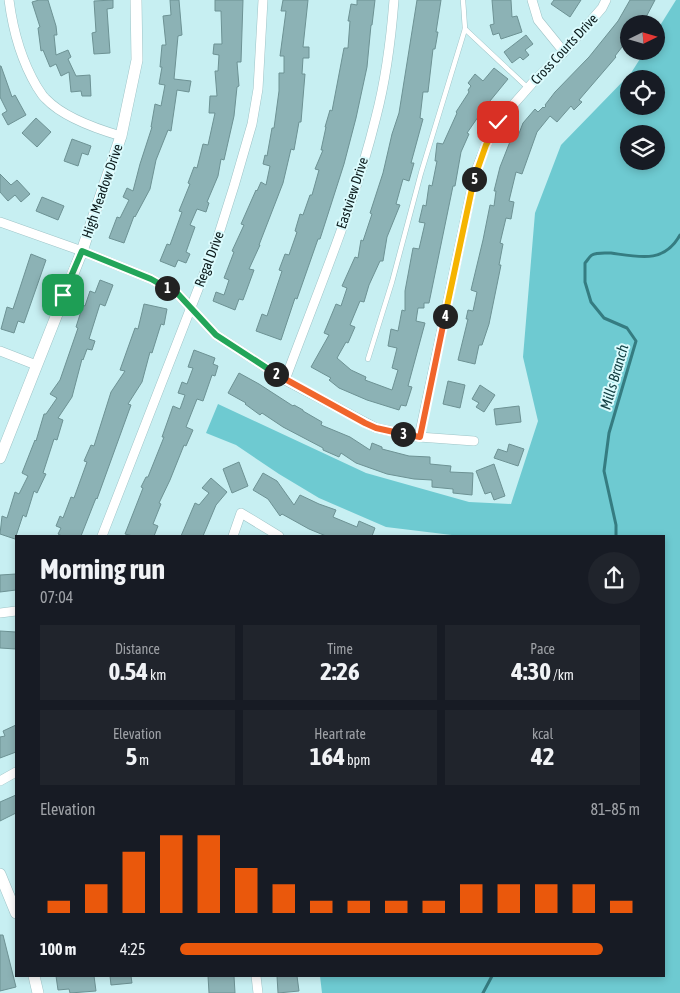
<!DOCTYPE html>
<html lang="en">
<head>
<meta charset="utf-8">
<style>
	body { margin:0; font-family:"Asap Condensed",sans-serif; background:#20242c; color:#f1f3f6; height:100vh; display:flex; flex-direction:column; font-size:19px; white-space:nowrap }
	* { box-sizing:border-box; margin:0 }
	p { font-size:16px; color:#9ea1a6 }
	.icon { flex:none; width:28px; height:28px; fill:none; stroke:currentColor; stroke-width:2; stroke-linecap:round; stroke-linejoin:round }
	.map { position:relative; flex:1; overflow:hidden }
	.details { position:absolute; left:15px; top:535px; width:650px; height:442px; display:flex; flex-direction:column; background:#171b24; border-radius:0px; box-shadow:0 2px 8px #0003 }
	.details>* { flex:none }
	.needle { width:32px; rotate:85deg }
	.controls { position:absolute; left:620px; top:15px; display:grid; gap:10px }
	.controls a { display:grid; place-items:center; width:45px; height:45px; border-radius:50%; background:#171b24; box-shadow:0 2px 8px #0003; font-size:25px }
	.pin { position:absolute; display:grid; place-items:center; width:42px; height:42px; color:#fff; margin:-21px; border-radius:10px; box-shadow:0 2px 8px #0006 }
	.km { position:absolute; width:25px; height:25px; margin:-12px; border-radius:50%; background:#222; color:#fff; font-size:14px; line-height:25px; text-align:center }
	.round { display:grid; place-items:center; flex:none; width:52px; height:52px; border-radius:26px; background:#20242c }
	.headline { display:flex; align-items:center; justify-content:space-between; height:85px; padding:0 25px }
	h1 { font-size:28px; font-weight:700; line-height:38px }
	.stats { display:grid; grid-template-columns:repeat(3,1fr); gap:8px; height:85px; padding:5px 25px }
	.stats div { display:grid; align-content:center; border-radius:0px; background:#20242c; text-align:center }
	.stats b { font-size:25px; font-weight:700 }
	.stats small { font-size:14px; font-weight:400 }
	.stats p { font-size:14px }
	.chart { height:140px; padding:10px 25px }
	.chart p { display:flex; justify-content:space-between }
	.chart svg { width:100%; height:90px; margin-top:5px; stroke:#ea580c; stroke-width:6 }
	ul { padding:0 25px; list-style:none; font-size:16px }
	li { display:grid; grid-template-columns:80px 60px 1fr; align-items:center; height:38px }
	li i { height:12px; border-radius:6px; background:#ea580c }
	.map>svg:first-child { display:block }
	.forest { fill:#6ecad1; fill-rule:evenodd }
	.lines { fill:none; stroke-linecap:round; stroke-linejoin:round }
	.stream { stroke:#357c81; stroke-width:3 }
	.building { fill:#8cb2b5; stroke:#6d9294 }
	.service-casing { stroke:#9ec4c7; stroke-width:5.5 }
	.minor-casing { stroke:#9ec4c7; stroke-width:10 }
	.tertiary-casing { stroke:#9ec4c7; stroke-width:12 }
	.service { stroke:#fff; stroke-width:4.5 }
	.minor { stroke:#fff; stroke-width:9 }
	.tertiary { stroke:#fff; stroke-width:11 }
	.split-1-casing { stroke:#fff; stroke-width:10 }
	.split-2-casing { stroke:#fff; stroke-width:10 }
	.split-3-casing { stroke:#fff; stroke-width:10 }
	.split-4-casing { stroke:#fff; stroke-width:10 }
	.split-5-casing { stroke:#fff; stroke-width:10 }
	.split-6-casing { stroke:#fff; stroke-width:10 }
	.split-1 { stroke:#22a559; stroke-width:6 }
	.split-2 { stroke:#22a559; stroke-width:6 }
	.split-3 { stroke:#f0652b; stroke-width:6 }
	.split-4 { stroke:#f0652b; stroke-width:6 }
	.split-5 { stroke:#f5b400; stroke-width:6 }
	.split-6 { stroke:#f5b400; stroke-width:6 }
	.labels { text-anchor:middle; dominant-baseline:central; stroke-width:4; stroke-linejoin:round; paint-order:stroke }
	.street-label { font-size:14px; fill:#0c1b1c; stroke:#dbfbfd }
	.water-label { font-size:15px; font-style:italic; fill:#113d40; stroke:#dbfbfd }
</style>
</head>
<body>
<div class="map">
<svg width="680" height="993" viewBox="0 0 680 993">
	<rect width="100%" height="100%" fill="#c7eff2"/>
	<path class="forest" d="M676,0H680V993H322L320,976H664V536H460L386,527L319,498L279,474L236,445L206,433L218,404L366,473L469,502L511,504L538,421L523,357L535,213L561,145L631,73L645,51H656V32ZM629,79H656V106H629ZM629,134H656V161H629Z"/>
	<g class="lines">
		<g class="stream">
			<path d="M616,536V525L604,471L609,433L636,341L627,328L604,318L591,302L585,282V263C587,261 590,256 592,255C597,252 606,253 611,253C639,257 664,264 680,235"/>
			<path d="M483,993L492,976"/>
		</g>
	</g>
	<g class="building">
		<path d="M39,0H48L56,26L57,35H54L56,55L68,50L71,57L68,59L76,76L90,75L91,96H82L81,91L71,92L69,72L61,76L56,64L50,67L43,50L41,51L38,28L40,27L32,2Z"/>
		<path d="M113,0V8L107,9L110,53L94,54L92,33L96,32L94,1Z"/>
		<path d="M170,0H179L182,35L178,36L174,79L191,81L189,92L177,90L171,131L168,130L156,160L150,189L135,217L134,216L124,243L109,238L117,217L120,218L129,200L123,197L127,188L133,191L140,164L152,127H151L155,104L161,106L165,85L159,84L162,67H160L162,45H166L163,16L171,15Z"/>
		<path d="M215,0H243L241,62H237L239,86L237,87L234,116L224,160L221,159L218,176L207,202L209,203L206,212L197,209L190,225L195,227L186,252L190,254L186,263L178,260L175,267L160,261L167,244L170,245L182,212L179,211L190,184L188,183L194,167L197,168L203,144L208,145L215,113H209L210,96H217L215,71H218L219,55L213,54L214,44H222L221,11H215Z"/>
		<path d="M283,0H308L303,47H309V58H303L302,74H305L301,122H299L294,150L291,149L283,183L259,245H260L249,269L254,270L243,300L239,299L235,310L213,301L216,292L224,295L229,280L224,278L234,252L232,251L244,225L241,224L256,190L257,191L261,182L266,185L270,166L263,164L265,155L267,156L272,128H274L279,91V73H284V56H280L286,11H281Z"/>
		<path d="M357,0H375L372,25H371L367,67L356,118L344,164L320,239H318L297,299L295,298L281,340L256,331L262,314L267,316L282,271L279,270L285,254L289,255L297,232L295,231L300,214L303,215L310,195H312L319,170L315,169L323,150H321L326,127H325L330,110L332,111L344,48H348L350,21H348L351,4L357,5Z"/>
		<path d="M417,0H441L436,32H438L435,49H433L428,92H423L420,118L423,119L411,163H414L409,181L403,179L396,204L400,205L387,237L383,261H380L369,285L364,302L360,301L350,325L355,327L348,343L346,342L337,358L351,370L366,377L365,380L392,390L398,370L392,368L397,348L388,346L391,329L398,331L402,310L405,311V291L413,248L419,249L425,223L419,222L423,205L426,206L429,185L432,186L437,161H435L437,143L443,144L457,113L456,112L469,92L468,90L471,86L468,83L475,74L483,81L494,68L508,79L485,107L467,133L469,134L461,152L455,186H453L429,303H424V308H418L416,321L425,323L408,386L412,387L406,406L401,405L399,410L367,400L339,388L329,380L331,378L311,367L329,335L324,333L336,304L341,306L347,288L342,286L355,257L358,258L361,240L363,241L372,214L370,213L383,173L392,134L399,113Z"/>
		<path d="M492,0H511L512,17L517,16L522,32L501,39L499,33L493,35L490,25L494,24Z"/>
		<path d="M554,0H581L570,17L551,4Z"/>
		<path d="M630,0H655L645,19L652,24H629V38L615,56L616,57L579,100L582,102L574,110L571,106L557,122L550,116L537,132L522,174L516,172L509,201L514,202L511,219L506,218L500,243L503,244L499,265H501L489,324L482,345H479L475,364L458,360L468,319H466L468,310L473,311L477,292L471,290L483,240L490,205L494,206L496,191H494L500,167L513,134L518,136L523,123L535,109L538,112L543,107L544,108L546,106L545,105L555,92L589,57L618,21Z"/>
		<path d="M526,35L533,44L525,50L529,55L523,60L520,57L512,63L504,52Z"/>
		<path d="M0,66H1L12,97L15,95L26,115L8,125L2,114L7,111L0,97Z"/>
		<path d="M36,118L51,132L37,147L22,133Z"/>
		<path d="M72,139L91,146L88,155L82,153L78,166L64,161Z"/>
		<path d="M0,174L11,185L17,180L30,194L21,202L15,195L8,201L0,192Z"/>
		<path d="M42,197L64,206L58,220L36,211Z"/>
		<path d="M31,254L46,260L24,323L18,321L14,333L1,329L7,307L13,309Z"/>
		<path d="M100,280L113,285L105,306L100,304L89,339L95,341L92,350L87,349L83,360L82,359L72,397L58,418L63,420L57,440L54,439L43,473L46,474L37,493L34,491L26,517L23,515L15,539L0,534L2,516L7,518L15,492L19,494L28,476L22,473L35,440L36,441L44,414H46L57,398L50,394L60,380L78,328L76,327L83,305L85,306L90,291L95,293Z"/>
		<path d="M144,304L167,309L164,325L161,324L152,353L150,352L142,382L128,404L131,405L97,499L96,498L81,536H62L58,534L61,528L56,526L60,516L63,518L71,497L74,498L87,462L84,461L91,445L94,446L111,392L125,371L120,370L135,328L138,329Z"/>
		<path d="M194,350L215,358L213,364L218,366L215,376L212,375L203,401L197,399L186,427L193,430L186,446L184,445L170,480L159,503L161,504L153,524L158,526L154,536H133L125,534L143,488L141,487L146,477H148L164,437H162L173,406L180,409L185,395L178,393L182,382L187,384L193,368L188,367Z"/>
		<path d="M239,373L259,384L293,406L294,405L303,410V411L322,422L321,425L350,437L370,450L372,443L382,447V449L409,456L430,457V464L451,466L450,472L473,473L472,495L453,493V489L432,487V480L414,479L387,474L356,463L341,453L339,457L323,450V448L283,427L262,413L260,415L245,404L246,403L228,393Z"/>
		<path d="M448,381L465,385L460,408L443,404Z"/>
		<path d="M480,385L495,395L484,412L476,407L479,403L472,399Z"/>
		<path d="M519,406L521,422L496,425L494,409Z"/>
		<path d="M509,444L524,449L518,466L494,458L498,449L507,452Z"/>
		<path d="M239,462L248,486L232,493L223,469Z"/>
		<path d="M494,464L505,496L494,500L491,492L485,494L476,471Z"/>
		<path d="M263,473L277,481L294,505L300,495L319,504L336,510L333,517L357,527L359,521L375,528L372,536H326L309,529L282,514L280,516L268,499L253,490Z"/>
		<path d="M211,478L227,492L216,505L203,536H181L195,503L199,505L209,493L202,488Z"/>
		<path d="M16,574V590L0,592V575Z"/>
		<path d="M0,631L16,632V649L0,648Z"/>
		<path d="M16,725V752L0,758V737L5,736L3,731Z"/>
		<path d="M16,795V813L0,821V802Z"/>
		<path d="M0,935H3L16,987L0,991Z"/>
		<path d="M56,976H94L96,991L70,993L69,989L58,990Z"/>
		<path d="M110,976H131L132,983L111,985Z"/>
		<path d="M208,976H234L235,993H209Z"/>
		<path d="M277,976H297L299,991L278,993Z"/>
	</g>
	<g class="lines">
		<g class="service-casing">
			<g id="service">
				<path d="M463,0L465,29L528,88"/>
				<path d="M368,359L392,282L421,173L465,29"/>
			</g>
		</g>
		<g class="minor-casing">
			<g id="minor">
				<path d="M9,0C13,31 21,60 37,87C40,91 42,96 46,99C64,118 97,129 121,136"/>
				<path d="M532,0L538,20L564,52"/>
				<path d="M0,222L82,251L151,279L178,294L216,335L285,380L376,428L419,437L474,441"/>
				<path d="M0,351L36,365"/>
				<path d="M285,380C317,293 354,207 376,117C386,79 391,39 394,0"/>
				<path d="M419,437L475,173L486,145L498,122L535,80L564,52L602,8L606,0"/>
				<path d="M102,536L216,243L234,186L252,124L258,89L263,0"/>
				<path d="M233,536L241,513L279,536"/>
				<path d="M0,613L16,611"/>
				<path d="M0,781L16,772"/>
				<path d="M256,976L258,993"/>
			</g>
		</g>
		<g class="tertiary-casing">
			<g id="tertiary">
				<path d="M0,458L82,251L121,136L137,60L136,0"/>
				<path d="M0,874L16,913"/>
				<path d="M34,976L38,993"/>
			</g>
		</g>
		<use href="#service" class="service"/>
		<use href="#minor" class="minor"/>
		<use href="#tertiary" class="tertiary"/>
	</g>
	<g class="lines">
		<g class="split-1-casing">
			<path id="split-1" d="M63,295L82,251L151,279L167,288"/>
		</g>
		<g class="split-2-casing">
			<path id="split-2" d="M167,288L178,294L216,335L276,374"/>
		</g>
		<g class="split-3-casing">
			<path id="split-3" d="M276,374L365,423L376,428L403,434"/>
		</g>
		<g class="split-4-casing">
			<path id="split-4" d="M403,434L420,437L445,316"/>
		</g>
		<g class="split-5-casing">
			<path id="split-5" d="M445,316L474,179"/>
		</g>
		<g class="split-6-casing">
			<path id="split-6" d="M474,179L486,145L498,122"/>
		</g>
		<use href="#split-1" class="split-1"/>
		<use href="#split-2" class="split-2"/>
		<use href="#split-3" class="split-3"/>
		<use href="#split-4" class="split-4"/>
		<use href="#split-5" class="split-5"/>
		<use href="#split-6" class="split-6"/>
	</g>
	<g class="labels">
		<g class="street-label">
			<text transform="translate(564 49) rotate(-47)">Cross Courts Drive</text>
			<text transform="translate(102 191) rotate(-71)">High Meadow Drive</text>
			<text transform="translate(352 193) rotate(-72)">Eastview Drive</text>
			<text transform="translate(209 259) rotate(-69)">Regal Drive</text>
		</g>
		<g class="water-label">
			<text transform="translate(614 377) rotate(-74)">Mills Branch</text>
		</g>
	</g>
</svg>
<div class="controls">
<a><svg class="needle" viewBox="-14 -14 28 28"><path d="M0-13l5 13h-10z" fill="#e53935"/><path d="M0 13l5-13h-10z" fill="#9ea1a6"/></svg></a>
<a><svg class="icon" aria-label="locate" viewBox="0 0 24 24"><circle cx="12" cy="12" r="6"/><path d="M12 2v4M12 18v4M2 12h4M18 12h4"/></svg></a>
<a><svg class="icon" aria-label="layers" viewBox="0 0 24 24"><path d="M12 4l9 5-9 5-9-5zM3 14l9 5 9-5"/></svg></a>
</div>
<div class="pin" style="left:63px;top:295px;background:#1e9e55"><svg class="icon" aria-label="arrive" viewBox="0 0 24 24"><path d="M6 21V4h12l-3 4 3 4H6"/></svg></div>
<div class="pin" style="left:498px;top:122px;background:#d93025"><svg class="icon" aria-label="check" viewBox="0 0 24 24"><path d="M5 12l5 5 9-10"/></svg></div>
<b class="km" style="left:167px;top:288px">1</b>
<b class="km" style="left:276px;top:374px">2</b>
<b class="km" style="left:403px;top:434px">3</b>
<b class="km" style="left:445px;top:316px">4</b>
<b class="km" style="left:474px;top:179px">5</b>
<section class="details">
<div class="headline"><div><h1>Morning run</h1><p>07:04</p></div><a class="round"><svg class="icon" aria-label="share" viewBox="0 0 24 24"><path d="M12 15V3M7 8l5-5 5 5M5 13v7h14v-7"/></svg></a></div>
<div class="stats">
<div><p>Distance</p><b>0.54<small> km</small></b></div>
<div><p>Time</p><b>2:26</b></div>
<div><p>Pace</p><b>4:30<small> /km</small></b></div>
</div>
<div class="stats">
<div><p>Elevation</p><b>5<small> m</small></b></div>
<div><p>Heart rate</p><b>164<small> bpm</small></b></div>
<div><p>kcal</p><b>42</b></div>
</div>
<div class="chart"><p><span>Elevation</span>81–85 m</p>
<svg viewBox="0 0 160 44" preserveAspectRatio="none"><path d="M5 44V38M15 44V30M25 44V14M35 44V6M45 44V6M55 44V22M65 44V30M75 44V38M85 44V38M95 44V38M105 44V38M115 44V30M125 44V30M135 44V30M145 44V30M155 44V38"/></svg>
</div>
<ul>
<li><b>100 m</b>4:25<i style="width:92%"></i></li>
</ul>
</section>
</div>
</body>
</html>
